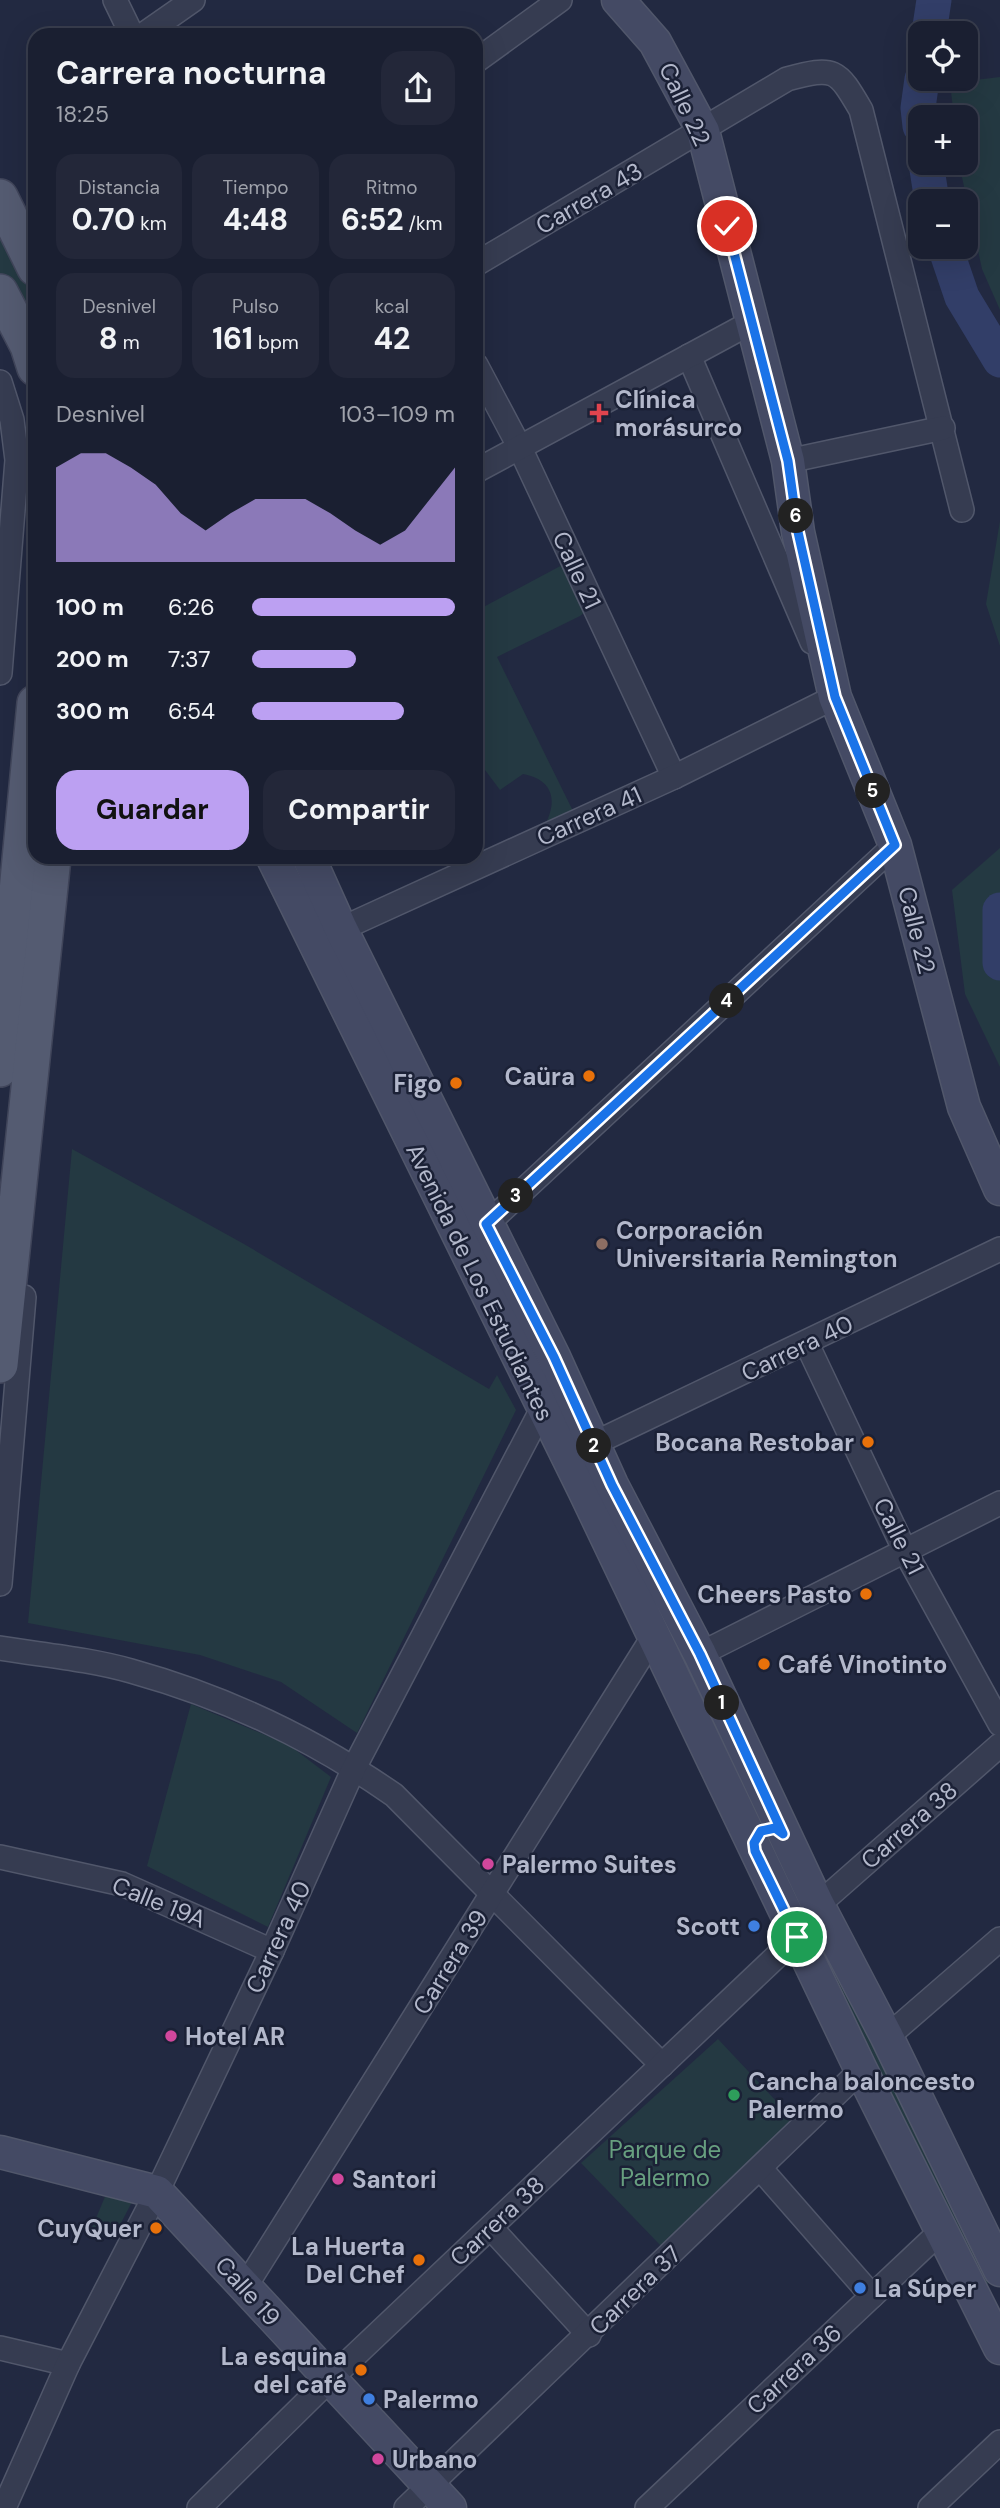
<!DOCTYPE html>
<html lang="es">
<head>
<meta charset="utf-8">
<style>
	body { margin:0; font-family:"DM Sans",sans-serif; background:#232739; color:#f1f3f6; height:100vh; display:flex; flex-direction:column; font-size:26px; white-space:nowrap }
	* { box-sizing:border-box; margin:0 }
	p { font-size:23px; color:#9fa2ab }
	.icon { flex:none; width:38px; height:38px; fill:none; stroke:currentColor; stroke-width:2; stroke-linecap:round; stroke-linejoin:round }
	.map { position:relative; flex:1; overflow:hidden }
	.sheet { position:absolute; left:28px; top:28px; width:455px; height:836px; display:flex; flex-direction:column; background:#1a1f31; border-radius:21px; box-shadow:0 7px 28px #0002,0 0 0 2px #383d4d }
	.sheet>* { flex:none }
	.buttons { position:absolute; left:908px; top:21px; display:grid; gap:14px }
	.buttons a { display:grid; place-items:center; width:70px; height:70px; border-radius:14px; background:#1a1f31; box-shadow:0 7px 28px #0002,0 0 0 2px #383d4d; font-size:35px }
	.pin { position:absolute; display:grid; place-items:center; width:60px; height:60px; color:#fff; margin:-30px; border:4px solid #fff; border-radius:50%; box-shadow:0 2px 7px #0007 }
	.km { position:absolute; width:35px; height:35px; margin:-18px; border-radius:50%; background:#222; color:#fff; font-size:19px; line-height:35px; text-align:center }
	.round { display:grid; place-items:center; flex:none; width:74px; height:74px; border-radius:21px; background:#232739 }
	.overview { display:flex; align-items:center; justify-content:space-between; height:119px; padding:0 28px }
	h1 { font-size:32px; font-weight:700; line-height:52px }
	.figures { display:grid; grid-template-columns:repeat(3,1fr); gap:10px; height:119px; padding:7px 28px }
	.figures div { display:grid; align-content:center; border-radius:18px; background:#232739; text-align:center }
	.figures b { font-size:30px; font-weight:700 }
	.figures small { font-size:19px; font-weight:400 }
	.figures p { font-size:19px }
	.chart { height:196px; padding:14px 28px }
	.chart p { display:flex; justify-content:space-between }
	.chart svg { width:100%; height:126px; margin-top:7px; fill:#bca0f2; opacity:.7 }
	.action { display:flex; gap:14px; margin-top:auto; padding:14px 28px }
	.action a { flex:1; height:80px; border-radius:21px; background:#bca0f2; color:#111; font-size:28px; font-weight:700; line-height:80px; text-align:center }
	.action a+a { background:#232739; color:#f1f3f6 }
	ul { padding:0 28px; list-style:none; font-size:23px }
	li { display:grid; grid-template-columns:112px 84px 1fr; align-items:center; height:52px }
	li i { height:18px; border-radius:9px; background:#bca0f2 }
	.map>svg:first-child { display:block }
	.green { fill:#243942 }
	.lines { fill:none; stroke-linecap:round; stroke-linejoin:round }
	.river { stroke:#323e68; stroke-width:35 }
	.street-casing { stroke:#51576b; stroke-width:26 }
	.secondary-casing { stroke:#51576b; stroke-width:35 }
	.primary-casing { stroke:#40455a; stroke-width:38 }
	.street { stroke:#363c51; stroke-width:23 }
	.secondary { stroke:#444a64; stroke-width:32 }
	.primary { stroke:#545b71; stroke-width:35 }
	.route-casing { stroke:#fff; stroke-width:14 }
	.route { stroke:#1a73e8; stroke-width:9 }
	.health-dot { fill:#e0444e; stroke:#1b2136; stroke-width:2.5 }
	.food-dot { fill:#e8710a; stroke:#1b2136; stroke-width:2.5 }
	.education-dot { fill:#8d6e63; stroke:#1b2136; stroke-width:2.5 }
	.hotel-dot { fill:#d1479c; stroke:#1b2136; stroke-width:2.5 }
	.shop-dot { fill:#3f7fe0; stroke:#1b2136; stroke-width:2.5 }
	.leisure-dot { fill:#2e9e5b; stroke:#1b2136; stroke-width:2.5 }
	.labels { text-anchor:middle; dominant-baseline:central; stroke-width:5; stroke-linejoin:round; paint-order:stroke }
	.street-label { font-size:24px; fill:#b3b8cb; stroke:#1b2136 }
	.poi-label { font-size:24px; font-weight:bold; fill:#b3b8cb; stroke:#1b2136; text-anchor:start }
	.park-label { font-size:24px; fill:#679f7f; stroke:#1b2136 }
</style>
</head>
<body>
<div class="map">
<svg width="1000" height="2508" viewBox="0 0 1000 2508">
	<rect width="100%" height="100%" fill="#222941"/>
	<g class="green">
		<path d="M1000,77V310L982,269L960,168L959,163H966V117H954L950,83Z"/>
		<path d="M0,223L35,295V338L0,276Z"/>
		<path d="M1000,521V646L986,604Z"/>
		<path d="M566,563L590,608L580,616L497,657L573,811L544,827C558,801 554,780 523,774L500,790L479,762L476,770V611Z"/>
		<path d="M1000,848V1067L965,994L952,890Z"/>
		<path d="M72,1149L244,1244L489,1389L497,1375L516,1410L357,1733L281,1682L200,1655L28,1623Z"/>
		<path d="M191,1704L289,1745L331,1777L268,1927L147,1866Z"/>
		<path d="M808,1871L1000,2278L984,2285L790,1883Z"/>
		<path d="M718,2039L793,2119L662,2247L581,2163Z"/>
		<path d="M107,2192L132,2202L112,2240L91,2230Z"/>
	</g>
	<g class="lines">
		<g class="river">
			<path d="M929,33L934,0"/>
			<path d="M920,126L918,108L922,79"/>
			<path d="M926,163L932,201"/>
			<path d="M945,247L962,297L1000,360"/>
			<path d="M1000,910V963"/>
		</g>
		<g class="street-casing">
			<g id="street">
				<path d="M115,0L132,35"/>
				<path d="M143,35L193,0"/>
				<path d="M476,61L560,0"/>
				<path d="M476,264L787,79C835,66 837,69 861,110L962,510"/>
				<path d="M689,356L812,642"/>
				<path d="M476,365L520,448L674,777"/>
				<path d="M0,382L12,420L17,460L0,673"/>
				<path d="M788,461L943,428"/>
				<path d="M476,471L752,322"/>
				<path d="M341,929L674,777L835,697L829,683"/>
				<path d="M487,1224L895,845"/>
				<path d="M807,1344L906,1553L1000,1724"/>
				<path d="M593,1444L1000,1249"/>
				<path d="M0,1584L24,1297"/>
				<path d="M0,1648C43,1655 89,1659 131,1671C228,1698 312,1738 394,1795L662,2065"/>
				<path d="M700,1654L1000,1503"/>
				<path d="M0,1857L122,1884L272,1951"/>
				<path d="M818,1905L1000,1745"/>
				<path d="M887,2037L1000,1939"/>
				<path d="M760,2168L872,2296"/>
				<path d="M491,2228L589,2335"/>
				<path d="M245,2287L653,1637"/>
				<path d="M0,2348L68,2364"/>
				<path d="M4,2508L68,2364L157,2192L272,1951L354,1768L542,1409"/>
				<path d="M199,2508L329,2380L797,1937"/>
				<path d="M406,2508L861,2070"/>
				<path d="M647,2508L941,2231"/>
				<path d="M930,2508L1000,2442"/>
			</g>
		</g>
		<g class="secondary-casing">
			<g id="secondary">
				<path d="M618,0L655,42L703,131L788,461L798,532L835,697L895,845L964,1107L1000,1189"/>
				<path d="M273,858L584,1490L861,2070L1000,2348"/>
				<path d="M309,858L341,929L554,1357L612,1485L700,1654L818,1905L887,2037L1000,2270"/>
				<path d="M0,2152L157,2192L450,2508"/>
			</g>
		</g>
		<g class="primary-casing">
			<g id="primary">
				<path d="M0,197L35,268"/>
				<path d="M0,292L28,346L35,368"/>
				<path d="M0,1069L35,703"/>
				<path d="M0,1365L53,858"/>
			</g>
		</g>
		<use href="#street" class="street"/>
		<use href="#secondary" class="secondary"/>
		<use href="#primary" class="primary"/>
	</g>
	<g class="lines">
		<g class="route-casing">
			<path id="route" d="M727,226L788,461L798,532L835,697L895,845L486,1224L554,1357L612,1485L700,1654L783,1834L775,1828L761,1831L754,1843L755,1851L797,1937"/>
		</g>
		<use href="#route" class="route"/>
	</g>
	<path class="health-dot" d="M595.5 402.5h7v7h7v7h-7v7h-7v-7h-7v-7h7z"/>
	<g class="food-dot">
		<circle cx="589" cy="1076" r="7"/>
		<circle cx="456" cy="1083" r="7"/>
		<circle cx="868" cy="1442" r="7"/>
		<circle cx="866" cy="1594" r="7"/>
		<circle cx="764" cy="1664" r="7"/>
		<circle cx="156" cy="2228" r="7"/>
		<circle cx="419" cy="2260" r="7"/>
		<circle cx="361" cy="2370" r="7"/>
	</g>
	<circle class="education-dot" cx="602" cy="1244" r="7"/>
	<g class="hotel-dot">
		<circle cx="488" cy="1864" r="7"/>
		<circle cx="171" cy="2036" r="7"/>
		<circle cx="338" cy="2179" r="7"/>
		<circle cx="378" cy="2459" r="7"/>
	</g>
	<g class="shop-dot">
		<circle cx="754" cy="1926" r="7"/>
		<circle cx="860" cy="2288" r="7"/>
		<circle cx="369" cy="2399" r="7"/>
	</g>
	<circle class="leisure-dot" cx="734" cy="2095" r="7"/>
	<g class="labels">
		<g class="street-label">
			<text transform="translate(685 104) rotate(65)">Calle 22</text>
			<text transform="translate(589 198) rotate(-30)">Carrera 43</text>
			<text transform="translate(577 570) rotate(65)">Calle 21</text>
			<text transform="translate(589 816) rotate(-24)">Carrera 41</text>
			<text transform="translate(917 930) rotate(76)">Calle 22</text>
			<text transform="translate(480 1282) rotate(64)">Avenida de Los Estudiantes</text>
			<text transform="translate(797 1348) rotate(-26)">Carrera 40</text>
			<text transform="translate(899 1536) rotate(63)">Calle 21</text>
			<text transform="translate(909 1825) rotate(-41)">Carrera 38</text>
			<text transform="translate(159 1902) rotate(22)">Calle 19A</text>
			<text transform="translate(278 1937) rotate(-65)">Carrera 40</text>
			<text transform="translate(450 1962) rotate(-58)">Carrera 39</text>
			<text transform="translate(497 2221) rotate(-43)">Carrera 38</text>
			<text transform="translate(635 2290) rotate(-44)">Carrera 37</text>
			<text transform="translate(248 2291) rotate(48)">Calle 19</text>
			<text transform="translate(794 2369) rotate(-43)">Carrera 36</text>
		</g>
		<g class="poi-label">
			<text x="615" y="399">Clínica<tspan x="615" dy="28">morásurco</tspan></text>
			<text x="575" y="1076" text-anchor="end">Caüra</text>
			<text x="442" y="1083" text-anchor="end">Figo</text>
			<text x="616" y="1230">Corporación<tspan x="616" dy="28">Universitaria Remington</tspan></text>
			<text x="854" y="1442" text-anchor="end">Bocana Restobar</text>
			<text x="852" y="1594" text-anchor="end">Cheers Pasto</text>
			<text x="778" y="1664">Café Vinotinto</text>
			<text x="502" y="1864">Palermo Suites</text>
			<text x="740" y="1926" text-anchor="end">Scott</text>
			<text x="185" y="2036">Hotel AR</text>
			<text x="748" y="2081">Cancha baloncesto<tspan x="748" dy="28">Palermo</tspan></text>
			<text x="352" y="2179">Santori</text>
			<text x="142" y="2228" text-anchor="end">CuyQuer</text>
			<text x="405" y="2246" text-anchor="end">La Huerta<tspan x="405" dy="28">Del Chef</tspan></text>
			<text x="874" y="2288">La Súper</text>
			<text x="347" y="2356" text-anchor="end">La esquina<tspan x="347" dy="28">del café</tspan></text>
			<text x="383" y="2399">Palermo</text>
			<text x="392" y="2459">Urbano</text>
		</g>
		<g class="park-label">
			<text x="665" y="2149">Parque de<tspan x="665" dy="28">Palermo</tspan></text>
		</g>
	</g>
</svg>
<div class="buttons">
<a><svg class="icon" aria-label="locate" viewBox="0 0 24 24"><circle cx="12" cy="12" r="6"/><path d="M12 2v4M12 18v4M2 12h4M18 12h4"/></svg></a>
<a>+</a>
<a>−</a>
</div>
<div class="pin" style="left:797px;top:1937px;background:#1e9e55"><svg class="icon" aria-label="arrive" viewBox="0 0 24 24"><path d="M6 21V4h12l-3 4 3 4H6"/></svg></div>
<div class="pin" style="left:727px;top:226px;background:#d93025"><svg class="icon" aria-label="check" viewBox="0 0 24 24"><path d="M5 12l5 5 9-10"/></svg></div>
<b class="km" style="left:722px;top:1703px">1</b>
<b class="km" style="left:594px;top:1446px">2</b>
<b class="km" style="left:516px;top:1196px">3</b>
<b class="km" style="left:727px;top:1001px">4</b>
<b class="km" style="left:873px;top:791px">5</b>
<b class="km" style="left:796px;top:516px">6</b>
<section class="sheet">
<div class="overview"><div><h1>Carrera nocturna</h1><p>18:25</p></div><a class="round"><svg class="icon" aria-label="share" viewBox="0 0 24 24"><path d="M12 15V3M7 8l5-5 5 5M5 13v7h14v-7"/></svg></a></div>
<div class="figures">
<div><p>Distancia</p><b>0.70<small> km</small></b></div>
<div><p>Tiempo</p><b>4:48</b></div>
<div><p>Ritmo</p><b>6:52<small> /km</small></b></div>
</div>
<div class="figures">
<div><p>Desnivel</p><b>8<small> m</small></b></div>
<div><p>Pulso</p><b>161<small> bpm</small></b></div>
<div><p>kcal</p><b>42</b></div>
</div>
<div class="chart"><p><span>Desnivel</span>103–109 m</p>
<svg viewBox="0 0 160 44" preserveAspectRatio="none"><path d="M0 44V11L10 6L20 6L30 11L40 17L50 27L60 33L70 27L80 22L90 22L100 22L110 27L120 33L130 38L140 33L150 22L160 11V44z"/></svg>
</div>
<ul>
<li><b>100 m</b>6:26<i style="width:100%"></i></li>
<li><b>200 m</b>7:37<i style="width:51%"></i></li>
<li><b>300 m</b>6:54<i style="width:75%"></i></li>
</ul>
<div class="action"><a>Guardar</a><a>Compartir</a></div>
</section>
</div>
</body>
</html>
